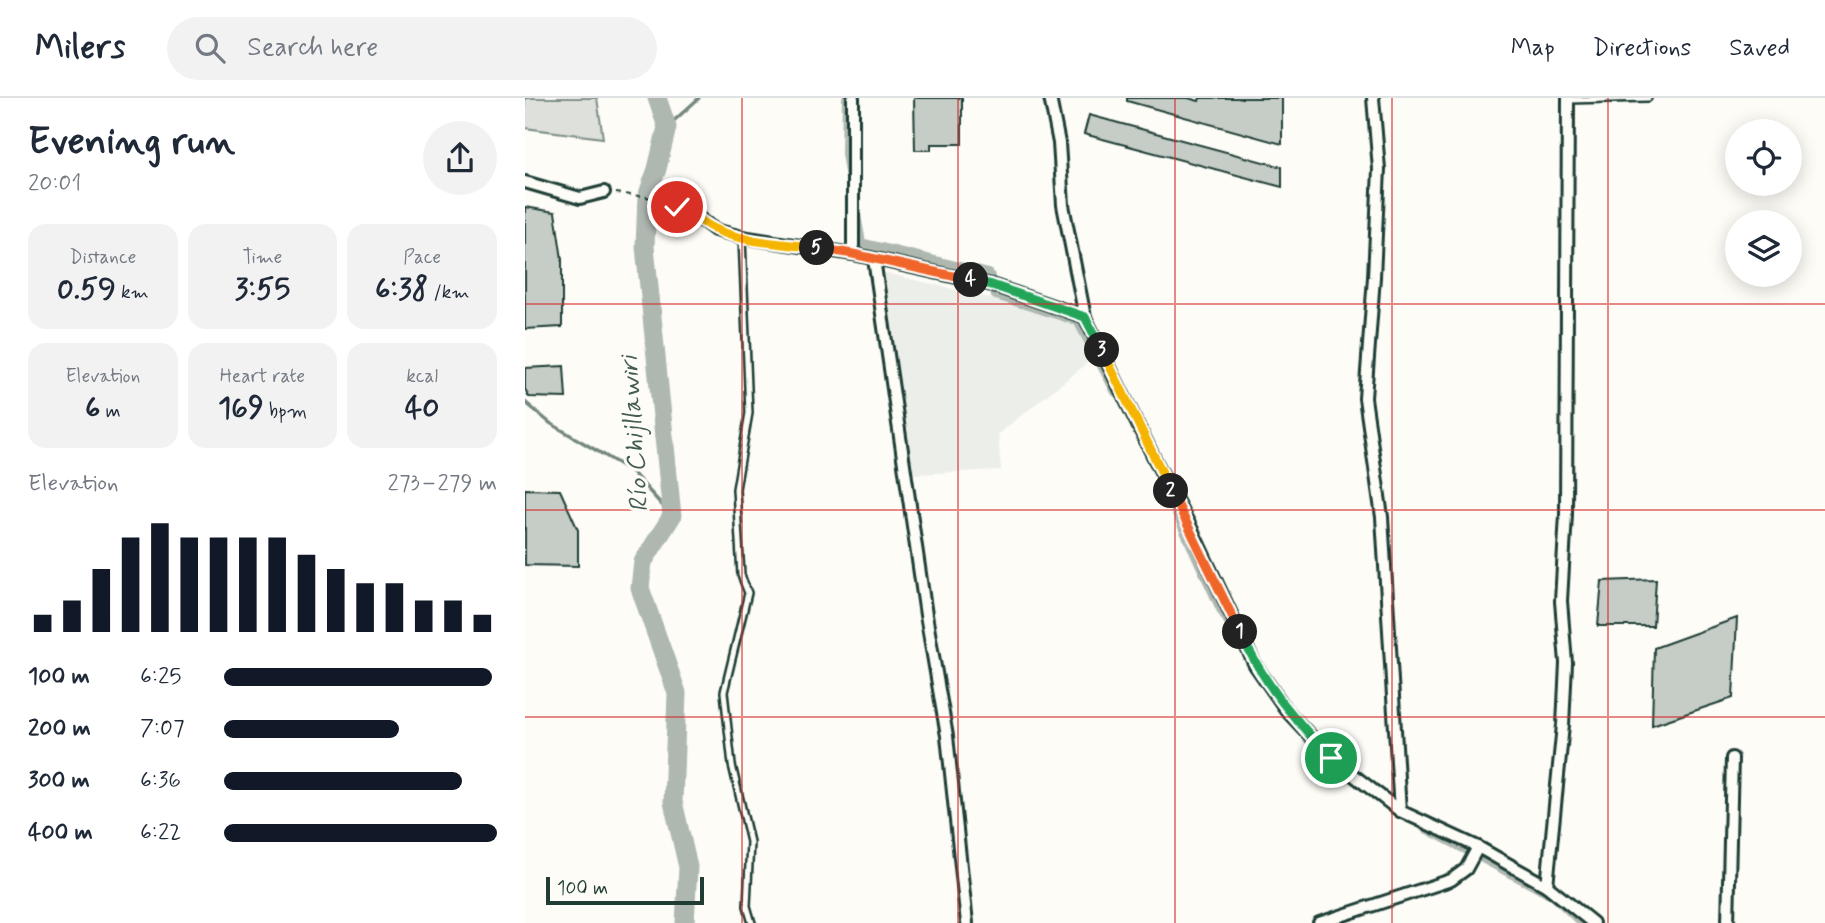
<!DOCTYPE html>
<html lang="en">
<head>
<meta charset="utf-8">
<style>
	body { margin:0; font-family:Mynerve,sans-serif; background:#f2f2f3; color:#1f2937; height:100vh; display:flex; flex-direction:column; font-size:26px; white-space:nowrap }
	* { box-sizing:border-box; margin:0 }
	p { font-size:23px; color:#747a83 }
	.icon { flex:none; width:38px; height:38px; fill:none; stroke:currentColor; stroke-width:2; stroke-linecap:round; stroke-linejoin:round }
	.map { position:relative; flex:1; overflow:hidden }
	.sheet { display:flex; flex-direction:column; background:#fff; width:525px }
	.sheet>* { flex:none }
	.controls { position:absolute; left:1200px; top:21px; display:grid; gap:14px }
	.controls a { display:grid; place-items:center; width:77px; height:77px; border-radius:50%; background:#fff; box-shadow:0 4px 18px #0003; font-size:35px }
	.scale { position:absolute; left:21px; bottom:18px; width:158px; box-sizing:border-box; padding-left:7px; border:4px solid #1f3d34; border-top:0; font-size:19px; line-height:24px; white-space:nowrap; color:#1f3d34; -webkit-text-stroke:5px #fdfcf7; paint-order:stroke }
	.pin { position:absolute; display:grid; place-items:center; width:60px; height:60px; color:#fff; margin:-30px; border:4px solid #fff; border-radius:50%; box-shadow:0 2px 7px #0007 }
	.km { position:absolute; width:35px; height:35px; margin:-18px; border-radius:50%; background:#222; color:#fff; font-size:19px; line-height:35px; text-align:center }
	.round { display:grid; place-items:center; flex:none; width:74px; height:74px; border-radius:37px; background:#f2f2f3 }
	.head { display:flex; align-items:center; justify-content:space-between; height:119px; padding:0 28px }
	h1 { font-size:38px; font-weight:700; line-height:52px }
	.stats { display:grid; grid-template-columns:repeat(3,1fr); gap:10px; height:119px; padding:7px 28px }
	.stats div { display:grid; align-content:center; border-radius:18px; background:#f2f2f3; text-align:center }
	.stats b { font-size:30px; font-weight:700 }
	.stats small { font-size:19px; font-weight:400 }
	.stats p { font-size:19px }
	.chart { height:196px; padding:14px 28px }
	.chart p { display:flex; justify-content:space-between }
	.chart svg { width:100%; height:126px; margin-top:7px; stroke:#111827; stroke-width:6 }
	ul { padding:0 28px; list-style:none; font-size:23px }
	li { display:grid; grid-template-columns:112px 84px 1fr; align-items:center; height:52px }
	li i { height:18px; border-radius:9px; background:#111827 }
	header { display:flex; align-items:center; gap:42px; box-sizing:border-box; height:98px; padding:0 35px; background:#fff; border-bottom:2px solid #e0e1e3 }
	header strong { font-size:33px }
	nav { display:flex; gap:38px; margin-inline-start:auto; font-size:24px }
	.search { width:490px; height:63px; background:#f2f2f3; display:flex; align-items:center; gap:18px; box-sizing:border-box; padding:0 24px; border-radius:38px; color:#747a83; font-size:26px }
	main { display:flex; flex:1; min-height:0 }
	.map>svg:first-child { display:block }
	.built { fill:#eceee9 }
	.green { fill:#dde0db; stroke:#7e8e88; stroke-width:2 }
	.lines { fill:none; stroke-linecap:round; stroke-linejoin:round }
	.stream { stroke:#75877f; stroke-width:3.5 }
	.canal { stroke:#aeb8b1; stroke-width:10 }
	.river { stroke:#aeb8b1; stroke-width:19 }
	.building { fill:#c6cdc7; stroke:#1f3d34; stroke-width:2 }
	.service-casing { stroke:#1f3d34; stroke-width:10 }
	.minor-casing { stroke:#1f3d34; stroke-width:16 }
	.path { stroke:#1f3d34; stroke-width:2; stroke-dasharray:5 5; stroke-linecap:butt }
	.service { stroke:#fdfcf7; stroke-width:5 }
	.minor { stroke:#fdfcf7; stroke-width:10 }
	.split-1-casing { stroke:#fff; stroke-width:14 }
	.split-2-casing { stroke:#fff; stroke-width:14 }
	.split-3-casing { stroke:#fff; stroke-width:14 }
	.split-4-casing { stroke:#fff; stroke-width:14 }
	.split-5-casing { stroke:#fff; stroke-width:14 }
	.split-6-casing { stroke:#fff; stroke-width:14 }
	.split-1 { stroke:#22a559; stroke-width:9 }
	.split-2 { stroke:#f0652b; stroke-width:9 }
	.split-3 { stroke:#f5b400; stroke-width:9 }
	.split-4 { stroke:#22a559; stroke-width:9 }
	.split-5 { stroke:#f0652b; stroke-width:9 }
	.split-6 { stroke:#f5b400; stroke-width:9 }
	.grid { fill:none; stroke:#d62828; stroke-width:2; stroke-opacity:0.55 }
	.labels { text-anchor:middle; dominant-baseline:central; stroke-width:6; stroke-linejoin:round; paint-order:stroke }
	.water-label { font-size:26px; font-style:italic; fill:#435c53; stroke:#fdfcf7 }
</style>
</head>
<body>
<header>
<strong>Milers</strong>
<div class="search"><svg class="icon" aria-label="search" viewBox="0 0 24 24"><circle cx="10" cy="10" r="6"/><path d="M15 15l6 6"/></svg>Search here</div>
<nav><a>Map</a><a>Directions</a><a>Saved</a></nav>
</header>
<main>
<section class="sheet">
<div class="head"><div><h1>Evening run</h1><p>20:01</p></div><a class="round"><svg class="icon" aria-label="share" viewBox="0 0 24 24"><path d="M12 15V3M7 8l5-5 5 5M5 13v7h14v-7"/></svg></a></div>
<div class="stats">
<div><p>Distance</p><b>0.59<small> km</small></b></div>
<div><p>Time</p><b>3:55</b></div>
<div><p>Pace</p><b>6:38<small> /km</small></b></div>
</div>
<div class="stats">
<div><p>Elevation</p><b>6<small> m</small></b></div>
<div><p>Heart rate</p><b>169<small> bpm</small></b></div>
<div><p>kcal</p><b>40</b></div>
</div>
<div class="chart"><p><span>Elevation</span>273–279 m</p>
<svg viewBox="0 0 160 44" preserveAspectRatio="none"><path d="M5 44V38M15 44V33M25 44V22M35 44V11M45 44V6M55 44V11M65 44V11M75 44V11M85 44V11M95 44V17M105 44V22M115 44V27M125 44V27M135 44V33M145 44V33M155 44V38"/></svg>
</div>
<ul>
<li><b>100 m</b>6:25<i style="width:98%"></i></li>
<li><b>200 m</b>7:07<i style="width:64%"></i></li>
<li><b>300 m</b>6:36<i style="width:87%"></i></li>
<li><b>400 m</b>6:22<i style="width:100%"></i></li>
</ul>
</section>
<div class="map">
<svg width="1300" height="825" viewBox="0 0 1300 825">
	<rect width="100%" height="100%" fill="#fdfcf7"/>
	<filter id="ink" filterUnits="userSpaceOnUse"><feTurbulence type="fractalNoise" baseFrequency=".0143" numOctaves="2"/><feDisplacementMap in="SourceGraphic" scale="14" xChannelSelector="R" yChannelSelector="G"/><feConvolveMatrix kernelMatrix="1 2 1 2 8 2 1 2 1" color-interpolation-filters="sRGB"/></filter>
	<g filter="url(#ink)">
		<path class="built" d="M356,174L458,198L551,228L570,259L473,336L476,372L387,376Z"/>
		<path class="green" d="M0,0H72L78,40L0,30Z"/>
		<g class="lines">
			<g class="stream">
				<path d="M142,29L174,0"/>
				<path d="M0,304L25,325L106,373L147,418"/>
			</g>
			<g class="canal">
				<path d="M322,0L321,55L325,81"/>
				<path d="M331,117L336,145L464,176L471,197L553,223L591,294"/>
				<path d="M641,392L696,511L714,541"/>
				<path d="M899,729L1029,798L1057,825"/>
			</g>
			<path class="river" d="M132,0L142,29L132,71L122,99L120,149L147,418L118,464L115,490L152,595L148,704L163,769L160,825"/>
		</g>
		<g class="building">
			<path d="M389,0H437V46H406V52H390Z"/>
			<path d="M602,0H663L674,3L675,0H757V46L602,3Z"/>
			<path d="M564,17L757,69V89L559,36Z"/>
			<path d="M0,109L30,114L37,161V229L0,231Z"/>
			<path d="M39,268L41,300L4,299L0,291V270Z"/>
			<path d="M0,391L35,392L53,432V468L0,467Z"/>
			<path d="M1131,481L1128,528H1073L1077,483Z"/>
			<path d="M1212,520L1208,600L1127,627L1129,550Z"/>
		</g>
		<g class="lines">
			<g class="service-casing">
				<g id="service">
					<path d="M1043,2L1123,0"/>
					<path d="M217,139L224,315L211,391L216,477L223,495L199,594L207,667L225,744L222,808L227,825"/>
				</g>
			</g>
			<g class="minor-casing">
				<g id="minor">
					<path d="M328,0V156"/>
					<path d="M525,0L534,45L538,107L560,219L633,368L665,428L730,567L762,613L806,660L875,713L953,749L1022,788L1068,825"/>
					<path d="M848,0L854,71L849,179L840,300L857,419L875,713"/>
					<path d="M0,84L55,100L79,94"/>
					<path d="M152,109L167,115L190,132L217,139L328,156L467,187L560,219"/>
					<path d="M349,161L401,517L422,638L442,825"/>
					<path d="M1022,788L1038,627L1041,565L1036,503L1041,416L1043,0"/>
					<path d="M794,825L926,782L941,771L953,749"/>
					<path d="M1203,825L1207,660"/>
				</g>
			</g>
			<path class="path" d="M91,95L122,99L143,106"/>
			<use href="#service" class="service"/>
			<use href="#minor" class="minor"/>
		</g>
	</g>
	<g class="lines" filter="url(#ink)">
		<g class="split-1-casing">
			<path id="split-1" d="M715,534C739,587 767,618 806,660"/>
		</g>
		<g class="split-2-casing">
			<path id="split-2" d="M646,393L715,534"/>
		</g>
		<g class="split-3-casing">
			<path id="split-3" d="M577,252L646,393"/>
		</g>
		<g class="split-4-casing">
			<path id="split-4" d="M446,182L467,187L560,219L577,252"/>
		</g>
		<g class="split-5-casing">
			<path id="split-5" d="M292,150L328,156L446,182"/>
		</g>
		<g class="split-6-casing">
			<path id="split-6" d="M152,109C171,116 175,124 190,131C214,144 264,146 292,150"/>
		</g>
		<use href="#split-1" class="split-1"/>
		<use href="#split-2" class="split-2"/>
		<use href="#split-3" class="split-3"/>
		<use href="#split-4" class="split-4"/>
		<use href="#split-5" class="split-5"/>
		<use href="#split-6" class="split-6"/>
	</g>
	<path class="grid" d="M217,0V825M433,0V825M650,0V825M867,0V825M1083,0V825M0,206H1300M0,412H1300M0,619H1300"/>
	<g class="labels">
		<g class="water-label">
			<text transform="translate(110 336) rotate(-94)">Río Chijllawiri</text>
		</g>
	</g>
</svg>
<div class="controls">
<a><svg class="icon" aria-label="locate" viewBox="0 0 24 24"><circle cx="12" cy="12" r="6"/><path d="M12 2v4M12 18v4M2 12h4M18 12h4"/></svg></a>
<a><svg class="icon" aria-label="layers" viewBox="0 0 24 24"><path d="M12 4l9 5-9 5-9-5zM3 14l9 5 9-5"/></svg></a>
</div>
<div class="scale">100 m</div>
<div class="pin" style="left:806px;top:660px;background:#1e9e55"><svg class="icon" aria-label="arrive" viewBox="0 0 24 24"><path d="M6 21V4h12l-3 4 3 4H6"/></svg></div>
<div class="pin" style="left:152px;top:109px;background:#d93025"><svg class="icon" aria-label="check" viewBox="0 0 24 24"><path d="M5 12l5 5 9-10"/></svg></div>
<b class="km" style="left:715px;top:534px">1</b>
<b class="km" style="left:646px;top:393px">2</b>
<b class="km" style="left:577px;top:252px">3</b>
<b class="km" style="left:446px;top:182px">4</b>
<b class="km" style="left:292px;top:150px">5</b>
</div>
</main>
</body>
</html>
